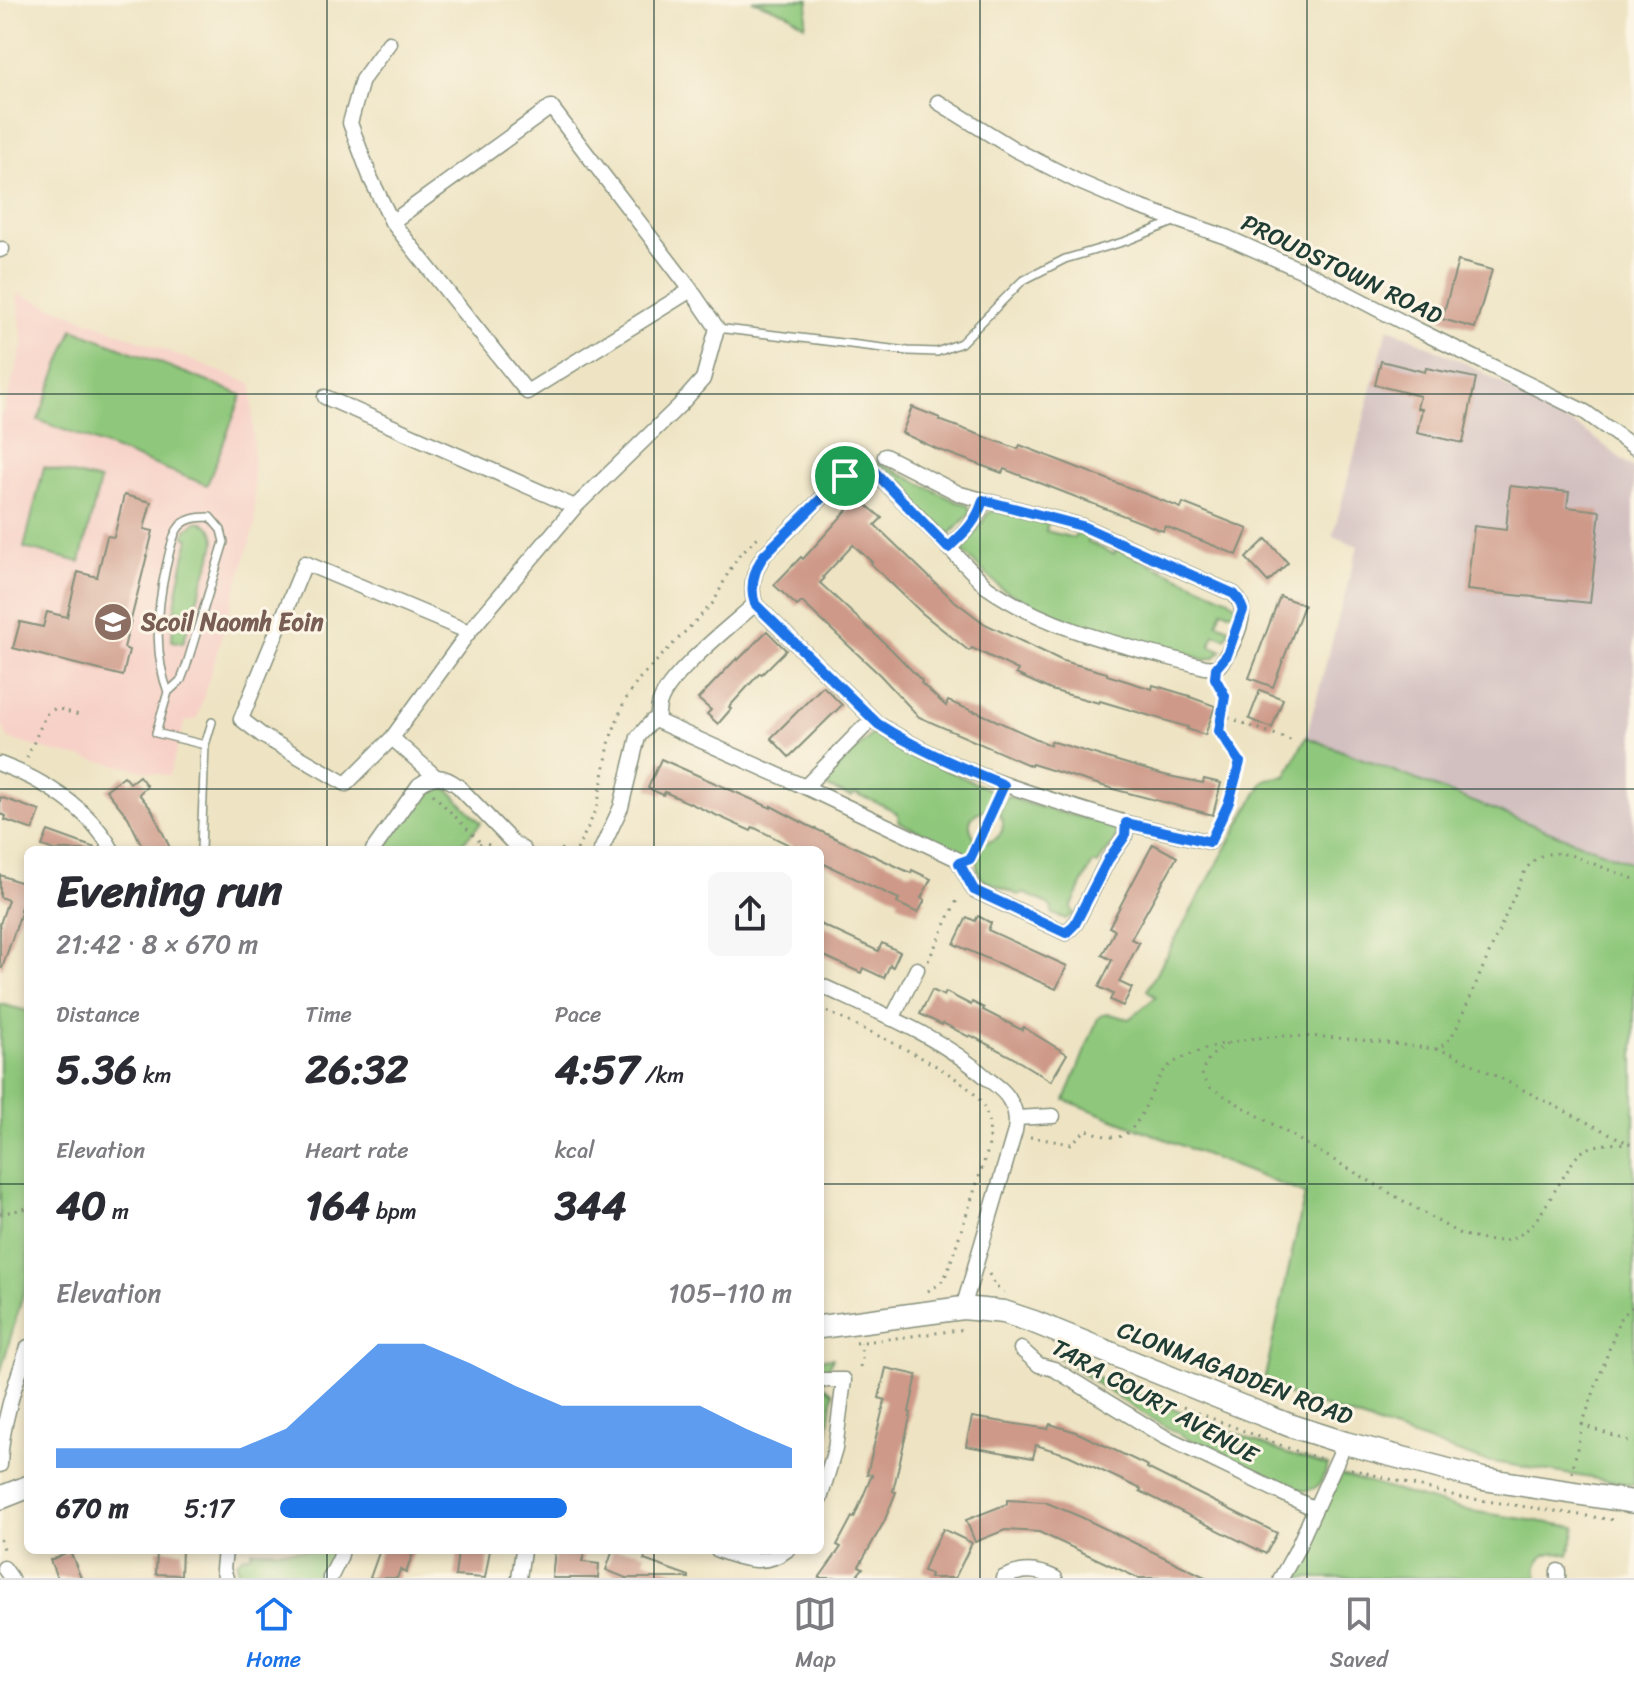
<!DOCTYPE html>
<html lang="en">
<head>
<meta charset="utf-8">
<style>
	body { margin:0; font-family:Sriracha,sans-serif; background:#f7f7f7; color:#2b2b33; height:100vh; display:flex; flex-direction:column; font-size:30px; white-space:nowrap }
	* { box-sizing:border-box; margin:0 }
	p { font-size:26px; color:#7c7c81 }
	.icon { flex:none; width:44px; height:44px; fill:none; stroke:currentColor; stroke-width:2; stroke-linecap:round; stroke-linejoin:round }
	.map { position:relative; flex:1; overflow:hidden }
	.sheet { position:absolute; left:24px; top:846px; width:800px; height:708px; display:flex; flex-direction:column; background:#fff; border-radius:12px; box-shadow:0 4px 12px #0003 }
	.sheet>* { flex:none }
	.pin { position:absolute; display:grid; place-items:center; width:68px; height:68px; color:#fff; margin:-34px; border:4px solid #fff; border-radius:50%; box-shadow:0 2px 8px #0007 }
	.round { display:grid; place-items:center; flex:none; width:84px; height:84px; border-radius:12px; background:#f7f7f7 }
	.headline { display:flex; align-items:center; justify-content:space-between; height:136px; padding:0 32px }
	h1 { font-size:44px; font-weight:700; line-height:60px }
	.figures { display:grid; grid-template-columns:repeat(3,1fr); gap:12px; height:136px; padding:8px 32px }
	.figures div { display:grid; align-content:center }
	.figures b { font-size:40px; font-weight:700 }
	.figures small { font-size:22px; font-weight:400 }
	.figures p { font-size:22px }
	.chart { height:224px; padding:16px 32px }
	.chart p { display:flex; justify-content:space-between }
	.chart svg { width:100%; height:144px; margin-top:8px; fill:#1a73e8; opacity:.7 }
	ul { padding:0 32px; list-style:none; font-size:26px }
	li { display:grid; grid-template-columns:128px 96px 1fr; align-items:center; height:60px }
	li i { height:20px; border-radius:10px; background:#1a73e8 }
	.dock { display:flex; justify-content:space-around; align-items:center; height:112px; border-top:2px solid #e1e1e2; background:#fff; font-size:22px; color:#7c7c81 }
	.dock a { display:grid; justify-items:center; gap:4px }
	.dock .on { color:#1a73e8 }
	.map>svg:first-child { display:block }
	.built { fill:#f7d1c8 }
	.industrial { fill:#d2bfc0 }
	.green { fill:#8fc87b; stroke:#578258; stroke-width:2 }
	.building { fill:#ce9988 }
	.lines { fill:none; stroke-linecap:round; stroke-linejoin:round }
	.lane-casing { stroke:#86907c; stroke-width:10 }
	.street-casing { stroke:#86907c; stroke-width:17 }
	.secondary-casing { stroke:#86907c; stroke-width:25 }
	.path { stroke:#86907c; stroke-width:3; stroke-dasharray:2 6; stroke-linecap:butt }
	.lane { stroke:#fff; stroke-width:7 }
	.street { stroke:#fff; stroke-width:14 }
	.secondary { stroke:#fff; stroke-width:22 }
	.route-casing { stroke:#fff; stroke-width:16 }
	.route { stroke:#1a73e8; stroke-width:10 }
	.grid { fill:none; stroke:#1f3d34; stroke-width:2; stroke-opacity:0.55 }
	.labels { text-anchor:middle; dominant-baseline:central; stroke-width:6; stroke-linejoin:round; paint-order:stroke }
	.street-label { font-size:24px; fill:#1f3d34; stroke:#fcf5e5 }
	.education-label { font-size:24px; font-weight:bold; fill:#785e54; stroke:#fcf5e5; text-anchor:start }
</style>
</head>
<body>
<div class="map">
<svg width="1634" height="1578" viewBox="0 0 1634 1578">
	<rect width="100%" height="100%" fill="#fcf5e5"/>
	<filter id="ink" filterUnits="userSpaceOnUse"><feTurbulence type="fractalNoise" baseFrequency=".0125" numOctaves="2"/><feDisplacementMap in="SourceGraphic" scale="16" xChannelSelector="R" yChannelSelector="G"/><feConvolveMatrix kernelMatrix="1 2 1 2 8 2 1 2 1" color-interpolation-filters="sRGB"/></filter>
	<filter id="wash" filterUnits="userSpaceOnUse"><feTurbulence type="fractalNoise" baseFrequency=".006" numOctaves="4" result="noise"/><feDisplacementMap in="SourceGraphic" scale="32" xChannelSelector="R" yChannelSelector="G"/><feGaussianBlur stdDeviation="1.8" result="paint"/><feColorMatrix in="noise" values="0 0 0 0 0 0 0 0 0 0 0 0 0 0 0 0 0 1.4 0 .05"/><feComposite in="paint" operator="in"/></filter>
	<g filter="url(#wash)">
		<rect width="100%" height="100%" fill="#eee4c4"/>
		<path class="built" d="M17,293L252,384L255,525L197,719L185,722L169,776L51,751L8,739L0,720V417L5,406L23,344Z"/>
		<path class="industrial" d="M1388,327L1475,368L1591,435L1634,469V864L1306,737L1358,546L1333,536Z"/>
		<g class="green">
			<path d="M752,0H809L805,25L787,13Z"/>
			<path d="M73,329L242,395L207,485L38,420Z"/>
			<path d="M876,461L957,502C965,503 969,504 971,513L950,534L940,529L874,464Z"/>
			<path d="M44,467L100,481L80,562L24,548Z"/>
			<path d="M994,510L1048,524L1046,531L1074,538L1077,532L1090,536L1088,542L1114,554L1117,549L1229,599L1236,605L1235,614L1222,610L1217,623L1230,628L1226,638L1214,634L1210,646L1222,650L1215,657L1206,660L1075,624L1046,612L1002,589L962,551L963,544L976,532L988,513Z"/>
			<path d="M198,521C212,525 217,533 214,548L183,643L172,641C173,606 180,573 189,539L184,536L187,529Z"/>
			<path d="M873,733H876L891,745L997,793L991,808C974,811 963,820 975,838L969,855L901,823L898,821C898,819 899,817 898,815C894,808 864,798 855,794L851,797L827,787L826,780Z"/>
			<path d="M1306,737L1634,864V1485L1481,1460L1263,1386L1305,1194L1065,1100L1098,1018C1106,1010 1119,1017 1129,1019L1156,997L1147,990L1263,782L1267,779L1286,776Z"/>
			<path d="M431,782L443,784L481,823L456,850H380L425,787Z"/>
			<path d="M1007,796C1031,807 1061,812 1087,819C1098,822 1109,824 1117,831C1118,842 1103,854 1098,864H1092L1090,868L1071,908L1074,914L1066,919L1053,914L1051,907L1048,904L1024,893L1018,895L982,879C972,862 979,858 983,842C1000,842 1008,828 999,814Z"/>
			<path d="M0,1004L28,1011V1277L0,1374Z"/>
			<path d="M1056,1356L1103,1380L1284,1453L1328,1466C1322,1480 1321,1489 1304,1491C1250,1468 1194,1445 1144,1414C1114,1396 1085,1375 1056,1356Z"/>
			<path d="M833,1358L823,1384L833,1393L826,1449L820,1475V1359Z"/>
			<path d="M1341,1475L1464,1510L1576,1527L1569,1555C1551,1548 1532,1557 1538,1578H1290Z"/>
			<path d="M251,1550H334C331,1560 327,1571 320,1578H238L237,1562L242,1557L251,1554Z"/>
		</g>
		<g id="blocks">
			<g class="building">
				<path d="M1458,261L1492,270L1475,328L1442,319Z"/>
				<path d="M1381,361L1425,372L1426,368L1476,378L1463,443L1417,433L1422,409L1417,408L1420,396L1375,385Z"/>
				<path d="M912,407L940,418L939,420L1018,449L1020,445L1181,508L1183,503L1248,529L1237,555L1165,526L1163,531L1004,469L1002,473L937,449L902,433Z"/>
				<path d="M1510,486L1569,492L1567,507L1600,511L1590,603L1467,590L1474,526L1506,530Z"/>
				<path d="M124,495L151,502L144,529L153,531L124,648L129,650L123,676L13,648L20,622L43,627L47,612L67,617L78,572L97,577L107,536L114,537Z"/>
				<path d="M858,498L882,518L875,525L952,599L985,624L1063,661L1107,673V675L1152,689L1153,685L1190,696V697L1215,706L1205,735L1187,729L1188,727L1100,701L1099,703L1051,690L1016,674L1018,670L972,648L969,651L922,613L871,564L872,562L853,545L823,577L824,579L820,583L892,650L922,681L921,683L946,706L948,701L975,712V711L1050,745L1051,741L1164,775L1203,783L1204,779L1221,783L1213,815L1113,789L1032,764L1031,766L919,717L880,675L802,602L797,606L774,585L801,557L803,559Z"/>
				<path d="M1266,539L1288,563L1268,582L1246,558Z"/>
				<path d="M1280,596L1304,605L1273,687L1249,678Z"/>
				<path d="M767,631L786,650L762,674L760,673L729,707L731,709L718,724L707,714L711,710L698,699L737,658L738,660Z"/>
				<path d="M823,686L842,705L789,757L771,738Z"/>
				<path d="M1260,690L1283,699L1272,728L1249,719Z"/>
				<path d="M661,759L771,808V806L807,825L911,873L912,870L931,879L921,898L925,900L918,913L897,903L899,899L820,862V850H799L753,827L751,831L665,792L663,795L648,788Z"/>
				<path d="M124,776L130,783L139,776L147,786L139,794L152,810L171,850H144L128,817L106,790Z"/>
				<path d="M0,797L40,811L33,830L5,820L6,816L0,814Z"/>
				<path d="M48,831L95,848V850H54L42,846Z"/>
				<path d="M1153,844L1177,857L1131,939L1139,943L1119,982L1132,988L1123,1006L1110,1000L1113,994L1099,987L1112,960L1102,955L1115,930L1109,927Z"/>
				<path d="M0,875L28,885L20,910H22L2,968L0,967V924L8,900L0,897Z"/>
				<path d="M978,916L991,923L988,930L1067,966L1056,989L954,944L967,917L975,921Z"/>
				<path d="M820,924L878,951L882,943L900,952L893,967L890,965L884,978L863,968L861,973L820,954Z"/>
				<path d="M932,990L944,996L946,992L971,1005L972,1002L984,1008L983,1010L1022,1030L1023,1027L1067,1054L1051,1081L1010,1056L970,1035L969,1037L943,1023L942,1025L920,1014Z"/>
				<path d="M886,1368L917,1375L909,1412L911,1413L893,1491L896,1492L884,1522L859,1566L863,1568L855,1578H819L841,1547L837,1545L852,1517L854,1518L872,1475L867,1474L885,1400L879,1398Z"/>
				<path d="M972,1417L1048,1429L1050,1424L1076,1432L1148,1466L1147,1468L1277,1533L1266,1554L1140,1491L1141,1489L1068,1455L1036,1445L1033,1458L966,1446Z"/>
				<path d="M1007,1500L1045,1502L1081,1517L1207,1578H1138L1039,1532L1005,1530L975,1542L966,1520L1007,1504Z"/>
				<path d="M943,1529L972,1543L955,1578H930L931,1574L923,1571L928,1558Z"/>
				<path d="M157,1550H182L181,1575L156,1574Z"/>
				<path d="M380,1550H414L406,1573L400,1570L397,1578H370Z"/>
				<path d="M465,1550H490L485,1578L455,1576L458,1552L464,1553Z"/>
				<path d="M555,1550H585L582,1562L599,1564L598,1578H552Z"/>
				<path d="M613,1550H635L646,1554L644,1560L689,1576V1578H626L606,1570Z"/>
				<path d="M70,1551L81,1578H57L50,1560Z"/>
			</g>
		</g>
	</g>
	<g filter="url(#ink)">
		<use href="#blocks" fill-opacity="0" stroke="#86907c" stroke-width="2"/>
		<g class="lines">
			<g class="lane-casing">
				<g id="lane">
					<path d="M717,328L908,351L937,352L961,343L1022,281L1065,259L1126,241L1176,221"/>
					<path d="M168,692C153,652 157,608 166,567C169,556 171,540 177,530C184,518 198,517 210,517L221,530L224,542L186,667L181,680L168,692L156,733L205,745"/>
					<path d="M201,850L205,745L212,722"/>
				</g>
			</g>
			<g class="street-casing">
				<g id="street">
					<path d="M389,43L362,80L350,123L371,179L392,222"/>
					<path d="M938,102L1014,149L1077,181L1131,204L1226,237L1312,275L1416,329L1585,412L1634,447"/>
					<path d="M0,250L2,249"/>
					<path d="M325,397L575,507L469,632"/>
					<path d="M575,507L680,405L703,379L717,328L691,290L551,107L392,222L527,392L691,290"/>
					<path d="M948,548C964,533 977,522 983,500"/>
					<path d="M755,604L878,724C954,773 1041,797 1126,823L1125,836L1108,860L1075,924L1066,933L974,890L957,859L805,787L864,727"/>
					<path d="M657,721L805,787"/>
					<path d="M392,738L469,632L305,563L241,719L263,736L346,784L392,738L436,777"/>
					<path d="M0,764C43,780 89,808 112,850"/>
					<path d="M1126,823L1210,842"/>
					<path d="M373,850L419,785C434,774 443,775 458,786L512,842L524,850"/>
					<path d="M601,850L621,807L638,737L652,721H657C658,715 658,707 660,702C669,674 732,625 755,604C749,586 754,570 764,555L840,480L858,465L870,467L987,587C1052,632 1130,647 1205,667L1216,668C1228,658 1242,627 1242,612C1243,605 1238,599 1234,594L1082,526L960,494L885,456"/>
					<path d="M820,985C878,1012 940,1036 988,1079C996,1085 1006,1092 1010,1101C1016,1110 1017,1120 1015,1131L963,1308"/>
					<path d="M892,1019L917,969"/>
					<path d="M1016,1118L1053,1116"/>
					<path d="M1021,1349L1039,1365L1054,1369L1163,1436L1315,1509"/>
					<path d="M0,1465C1,1425 15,1384 28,1347"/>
					<path d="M820,1499L835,1449L844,1380H823"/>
					<path d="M225,1550L223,1569L226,1578"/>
					<path d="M718,1550C741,1559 765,1567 787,1550"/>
					<path d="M4,1568L11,1578"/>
					<path d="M330,1578L340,1558L342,1550"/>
					<path d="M519,1578L523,1550"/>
					<path d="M1003,1578C1022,1569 1036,1569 1055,1578"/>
					<path d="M1281,1578L1296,1551L1345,1443"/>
					<path d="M1558,1578V1571"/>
				</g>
			</g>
			<g class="secondary-casing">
				<g id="secondary">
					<path d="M820,1327L963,1308L1004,1312L1034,1322L1228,1401L1289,1425L1345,1443L1483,1479L1634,1502"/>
					<path d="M0,1498L28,1487"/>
				</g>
			</g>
			<g class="path">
				<path d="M1221,715L1293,741"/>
				<path d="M27,758L46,714L56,708L79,715"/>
				<path d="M433,794L481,843"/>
				<path d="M1216,830L1229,802L1240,762L1219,731L1225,696L1218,683"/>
				<path d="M473,850C480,842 488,842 496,850"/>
				<path d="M561,850L562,848L566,850"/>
				<path d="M577,850L597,808L610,739L624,702L639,679L714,602L728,573L739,555L758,537"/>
				<path d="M972,855L999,796"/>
				<path d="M928,961L959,896"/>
				<path d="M820,1008C859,1028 958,1068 981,1102C990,1117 991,1133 988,1150L947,1273L940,1284L926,1292"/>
				<path d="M1227,1044C1213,1054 1203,1060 1202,1078L1211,1088L1458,1233C1527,1257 1533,1223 1566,1173C1571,1165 1576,1154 1585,1150C1599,1142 1618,1144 1634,1143"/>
				<path d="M1436,1049L1453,1054L1480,1068L1626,1142"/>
				<path d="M1030,1137L1071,1144L1086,1130C1096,1132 1105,1138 1116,1137C1143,1135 1149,1082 1169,1066C1175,1061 1184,1057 1191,1054C1268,1023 1356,1040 1436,1049C1447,1045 1453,1035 1458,1025L1524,873C1535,853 1550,851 1570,855L1634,879"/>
				<path d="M0,1214L28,1208"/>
				<path d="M989,1274L995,1286L1004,1292"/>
				<path d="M856,1343L967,1329"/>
				<path d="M1080,1363L1124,1384L1293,1450L1321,1459"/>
				<path d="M860,1367L862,1359L861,1343"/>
				<path d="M1582,1425L1621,1316L1634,1305"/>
				<path d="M1351,1469L1460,1497L1614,1520"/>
				<path d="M1572,1473L1582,1425L1634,1443"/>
				<path d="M0,1539L4,1552"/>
			</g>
			<use href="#lane" class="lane"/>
			<use href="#street" class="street"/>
			<use href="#secondary" class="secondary"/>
		</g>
	</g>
	<g class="lines" filter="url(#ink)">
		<g class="route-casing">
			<path id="route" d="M858,465L870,467L948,548C964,533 977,522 983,500L1082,526L1234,594L1239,600L1243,610L1227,655L1216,668L1215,678L1225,696L1219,731L1240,762L1229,802L1210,842L1126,823L1125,836L1108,860L1075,924L1066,933L974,890L959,863L970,859L1004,785C961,767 918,750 878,724L755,604C749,586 754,570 764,555L840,480Z"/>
		</g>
		<use href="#route" class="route"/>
	</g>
	<path class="grid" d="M327,0V850M654,0V850M980,0V1578M1307,0V1578M0,394H1634M0,789H1634M0,1184H28M820,1184H1634M327,1550V1578M654,1550V1578"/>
	<defs>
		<g id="school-disc" transform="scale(2)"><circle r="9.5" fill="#8d6e63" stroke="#fcf5e5"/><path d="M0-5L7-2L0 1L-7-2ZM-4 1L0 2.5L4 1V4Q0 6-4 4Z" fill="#fff"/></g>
	</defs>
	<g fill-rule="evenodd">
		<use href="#school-disc" x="113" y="622"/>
	</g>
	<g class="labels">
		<g class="street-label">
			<text transform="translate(1342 269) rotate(26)">PROUDSTOWN ROAD</text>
			<text transform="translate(1235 1373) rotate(21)">CLONMAGADDEN ROAD</text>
			<text transform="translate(1155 1401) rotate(29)">TARA COURT AVENUE</text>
		</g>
		<g class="education-label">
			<text x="141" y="622">Scoil Naomh Eoin</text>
		</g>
	</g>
</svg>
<div class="pin" style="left:845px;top:476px;background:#1e9e55"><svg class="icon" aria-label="arrive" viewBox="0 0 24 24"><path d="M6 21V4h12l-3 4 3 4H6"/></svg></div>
<section class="sheet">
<div class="headline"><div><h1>Evening run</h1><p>21:42 · 8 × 670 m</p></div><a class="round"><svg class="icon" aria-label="share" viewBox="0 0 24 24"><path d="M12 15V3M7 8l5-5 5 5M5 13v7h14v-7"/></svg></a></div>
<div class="figures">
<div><p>Distance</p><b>5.36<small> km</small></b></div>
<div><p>Time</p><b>26:32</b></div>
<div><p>Pace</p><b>4:57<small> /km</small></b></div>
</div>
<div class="figures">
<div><p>Elevation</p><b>40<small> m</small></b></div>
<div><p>Heart rate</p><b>164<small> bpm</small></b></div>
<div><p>kcal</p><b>344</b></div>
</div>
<div class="chart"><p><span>Elevation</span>105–110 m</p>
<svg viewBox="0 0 160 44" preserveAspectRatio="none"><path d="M0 44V38L10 38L20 38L30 38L40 38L50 32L60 19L70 6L80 6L90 12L100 19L110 25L120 25L130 25L140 25L150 32L160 38V44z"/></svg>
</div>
<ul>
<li><b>670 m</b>5:17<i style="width:56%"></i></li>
</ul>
</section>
</div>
<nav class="dock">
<a class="on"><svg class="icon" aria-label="home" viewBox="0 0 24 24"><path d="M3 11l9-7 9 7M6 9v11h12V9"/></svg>Home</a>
<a><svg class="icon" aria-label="map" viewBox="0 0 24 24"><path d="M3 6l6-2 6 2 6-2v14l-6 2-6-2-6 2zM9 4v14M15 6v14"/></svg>Map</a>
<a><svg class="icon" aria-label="saved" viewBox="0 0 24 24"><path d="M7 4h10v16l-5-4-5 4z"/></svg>Saved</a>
</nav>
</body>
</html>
